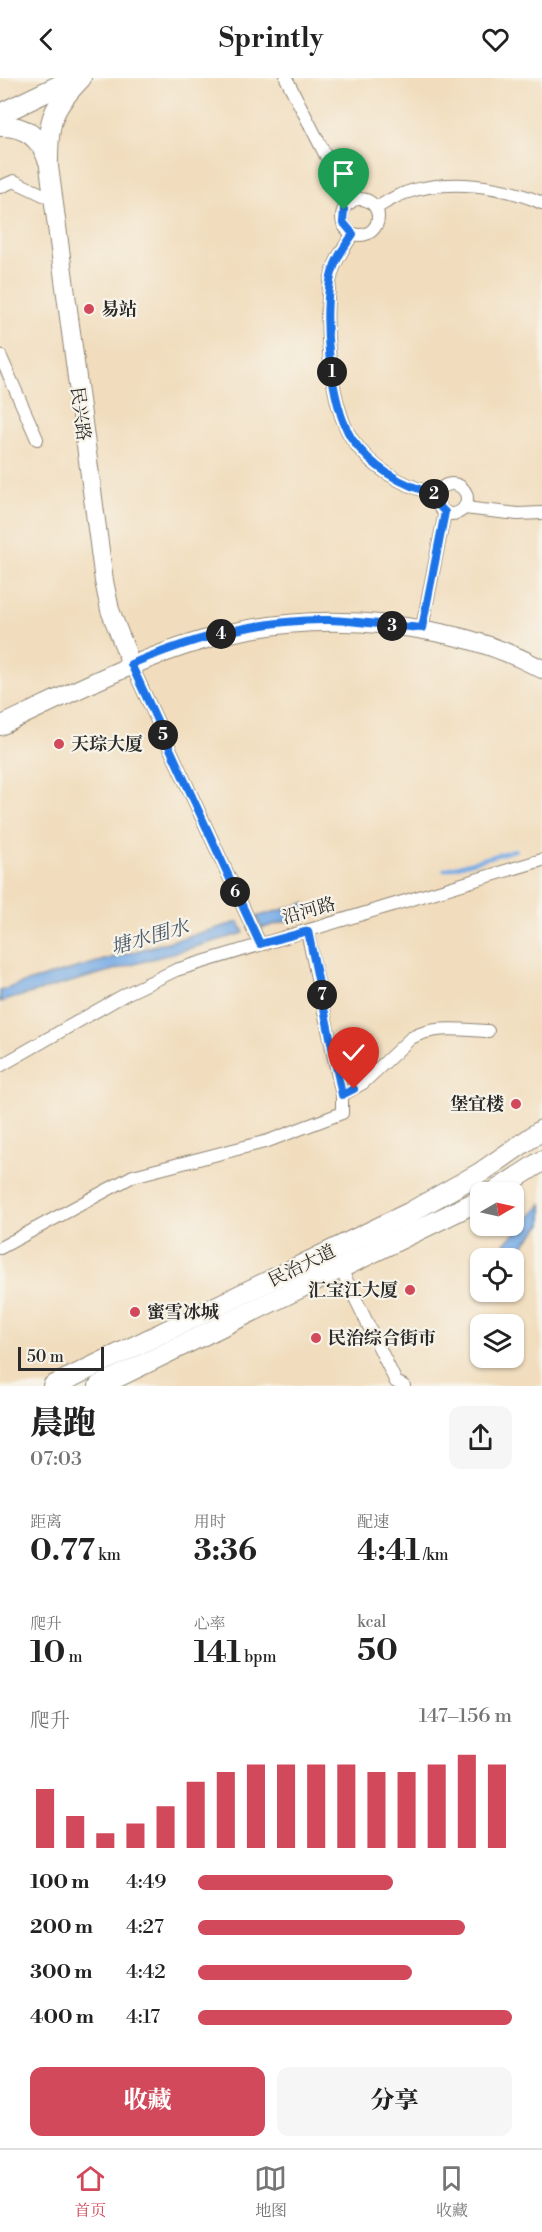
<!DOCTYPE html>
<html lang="zh">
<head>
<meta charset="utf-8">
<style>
	body { margin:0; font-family:"Libre Bodoni","Noto Serif SC",serif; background:#f6f6f6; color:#222; height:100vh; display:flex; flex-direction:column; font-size:22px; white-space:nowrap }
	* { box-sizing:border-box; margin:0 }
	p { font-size:20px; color:#767676 }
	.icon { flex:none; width:33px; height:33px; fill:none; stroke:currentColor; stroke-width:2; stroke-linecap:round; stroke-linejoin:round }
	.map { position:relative; height:1308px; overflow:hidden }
	.sheet { display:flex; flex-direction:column; background:#fff; flex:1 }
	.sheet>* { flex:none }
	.needle { width:39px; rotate:81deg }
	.fabs { position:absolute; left:470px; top:1104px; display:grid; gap:12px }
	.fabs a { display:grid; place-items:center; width:54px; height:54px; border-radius:12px; background:#fff; box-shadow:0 2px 4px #0004; font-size:30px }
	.scale { position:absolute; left:18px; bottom:15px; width:86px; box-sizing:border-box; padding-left:6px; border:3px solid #2b2b2b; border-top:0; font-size:16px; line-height:21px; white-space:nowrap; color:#2b2b2b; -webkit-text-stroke:4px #f7f3e8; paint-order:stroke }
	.pin { position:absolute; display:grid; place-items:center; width:51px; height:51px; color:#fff; margin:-62px -26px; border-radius:50% 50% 50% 0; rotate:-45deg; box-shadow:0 0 6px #0007 }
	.pin .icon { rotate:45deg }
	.km { position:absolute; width:30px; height:30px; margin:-15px; border-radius:50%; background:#222; color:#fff; font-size:16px; line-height:30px; text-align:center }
	.round { display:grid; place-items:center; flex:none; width:63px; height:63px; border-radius:12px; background:#f6f6f6 }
	.head { display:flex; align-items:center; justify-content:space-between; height:102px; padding:0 30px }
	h1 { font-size:33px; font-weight:800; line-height:45px }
	.figures { display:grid; grid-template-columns:repeat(3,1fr); gap:9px; height:102px; padding:6px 30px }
	.figures div { display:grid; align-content:center }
	.figures b { font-size:30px; font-weight:800 }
	.figures small { font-size:16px; font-weight:400 }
	.figures p { font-size:16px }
	.chart { height:168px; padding:12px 30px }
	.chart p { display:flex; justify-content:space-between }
	.chart svg { width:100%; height:108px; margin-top:6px; stroke:#d1495b; stroke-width:6 }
	.cta { display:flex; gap:12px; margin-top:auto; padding:12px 30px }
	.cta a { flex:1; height:69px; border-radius:12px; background:#d1495b; color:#fff; font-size:24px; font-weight:800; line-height:69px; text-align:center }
	.cta a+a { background:#f6f6f6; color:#222 }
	ul { padding:0 30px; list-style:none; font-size:20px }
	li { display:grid; grid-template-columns:96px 72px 1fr; align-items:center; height:45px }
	li i { height:15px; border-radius:8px; background:#d1495b }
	header { display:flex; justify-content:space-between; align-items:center; height:78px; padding:0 30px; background:#fff; font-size:27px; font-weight:800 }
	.dock { display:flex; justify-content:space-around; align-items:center; height:84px; border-top:2px solid #e0e0e0; background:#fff; font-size:16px; color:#767676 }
	.dock a { display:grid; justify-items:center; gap:3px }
	.dock .on { color:#d1495b }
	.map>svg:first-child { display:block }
	.water { fill:#7aade6; stroke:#526c88; stroke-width:1.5 }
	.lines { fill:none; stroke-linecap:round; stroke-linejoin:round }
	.stream { stroke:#7aade6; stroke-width:4 }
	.street-casing { stroke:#8e8474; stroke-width:14 }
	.secondary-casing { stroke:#8e8474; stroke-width:20 }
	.primary-casing { stroke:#8e8474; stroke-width:22 }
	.street { stroke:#fff; stroke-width:12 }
	.secondary { stroke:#fff; stroke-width:18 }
	.primary { stroke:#fff; stroke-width:20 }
	.route-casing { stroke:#fff; stroke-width:12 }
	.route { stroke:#1a73e8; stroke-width:8 }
	.poi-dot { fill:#d1495b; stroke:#f7f3e8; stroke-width:2 }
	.labels { text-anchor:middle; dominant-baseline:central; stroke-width:4.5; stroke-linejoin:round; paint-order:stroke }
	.poi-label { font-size:18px; font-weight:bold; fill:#2b2b2b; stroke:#f7f3e8; text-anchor:start }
	.street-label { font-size:18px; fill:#2b2b2b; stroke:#f7f3e8 }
	.water-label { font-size:20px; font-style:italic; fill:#47586c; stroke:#f7f3e8 }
</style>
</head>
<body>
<header><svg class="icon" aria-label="back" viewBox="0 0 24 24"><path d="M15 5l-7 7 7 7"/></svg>Sprintly<svg class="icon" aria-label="heart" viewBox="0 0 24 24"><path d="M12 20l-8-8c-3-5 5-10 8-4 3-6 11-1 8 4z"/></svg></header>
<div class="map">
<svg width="542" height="1308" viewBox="0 0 542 1308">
	<rect width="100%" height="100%" fill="#f7f3e8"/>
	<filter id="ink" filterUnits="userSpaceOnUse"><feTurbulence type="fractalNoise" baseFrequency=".0167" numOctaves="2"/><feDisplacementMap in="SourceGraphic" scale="12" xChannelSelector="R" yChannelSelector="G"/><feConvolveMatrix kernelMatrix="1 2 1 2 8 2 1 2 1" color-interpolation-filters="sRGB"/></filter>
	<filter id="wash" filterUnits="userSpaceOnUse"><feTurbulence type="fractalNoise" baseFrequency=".008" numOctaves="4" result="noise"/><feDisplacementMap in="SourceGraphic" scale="24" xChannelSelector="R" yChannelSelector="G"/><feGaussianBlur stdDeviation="1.35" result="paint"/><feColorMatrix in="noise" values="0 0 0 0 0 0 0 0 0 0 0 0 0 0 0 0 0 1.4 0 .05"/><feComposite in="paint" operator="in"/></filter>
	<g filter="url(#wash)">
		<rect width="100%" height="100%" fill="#f1ddbd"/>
		<g class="water">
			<path d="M306,825L309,837L262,850L256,839Z"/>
			<path d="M239,844L244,855L0,924V913L20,906Z"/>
			<path d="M542,1126V1146L512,1180L500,1171Z"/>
		</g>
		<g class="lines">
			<path class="stream" d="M444,792L515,772"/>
		</g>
	</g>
	<g filter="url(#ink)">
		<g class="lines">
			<g class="street-casing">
				<g id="street">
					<path d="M286,0L350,125"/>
					<path d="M0,109L14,103L54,122"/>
					<circle cx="360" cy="139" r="18"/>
					<path d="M376,130C385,125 395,118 405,115C448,100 501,107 542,125"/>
					<path d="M353,156C345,168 336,180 332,195C321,233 330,329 352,361C372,391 403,408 438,417"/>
					<path d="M0,277L37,361"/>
					<circle cx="452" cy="421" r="15"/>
					<path d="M464,430L518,436L542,435"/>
					<path d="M422,550L445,434"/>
					<path d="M131,586L260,866"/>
					<path d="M0,988L126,916L176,892L542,782"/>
					<path d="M342,1017L363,1005L411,960C435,947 462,952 488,953"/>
					<path d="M0,1170L133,1098L268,1063L342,1035V1017L307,853"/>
					<path d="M341,1191L396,1304L404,1308"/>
				</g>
			</g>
			<g class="secondary-casing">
				<g id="secondary">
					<path d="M48,81L104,503L110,532L131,586"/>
					<path d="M0,648C137,584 233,529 390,547C447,554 491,564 542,591"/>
				</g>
			</g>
			<g class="primary-casing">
				<g id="primary">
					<path d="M0,36L75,0"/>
					<path d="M0,48C24,47 40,59 48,81"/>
					<path d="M48,81C48,41 53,29 81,0"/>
					<path d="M494,1114L542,1083"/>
					<path d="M53,1308L409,1135L480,1095L542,1052"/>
					<path d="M99,1308L480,1122"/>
				</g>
			</g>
			<use href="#street" class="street"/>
			<use href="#secondary" class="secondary"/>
			<use href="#primary" class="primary"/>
		</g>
	</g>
	<g class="lines" filter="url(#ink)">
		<g class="route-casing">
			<path id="route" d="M344,132L343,144L353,156C345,168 336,180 332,195C321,233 330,329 352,361C373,391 403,408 438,417L439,428L445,434L422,550C391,548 360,543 329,542C262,541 193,560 131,586L260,866L308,853L342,1017L354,1011"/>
		</g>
		<use href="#route" class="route"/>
	</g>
	<g class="poi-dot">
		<circle cx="89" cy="231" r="6"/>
		<circle cx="59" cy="666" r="6"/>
		<circle cx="516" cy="1026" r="6"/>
		<circle cx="410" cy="1212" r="6"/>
		<circle cx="135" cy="1234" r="6"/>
		<circle cx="316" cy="1260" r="6"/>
	</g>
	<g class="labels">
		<g class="poi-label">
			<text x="101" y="231">易站</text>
			<text x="71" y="666">天琮大厦</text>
			<text x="504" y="1026" text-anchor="end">堡宜楼</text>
			<text x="398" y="1212" text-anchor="end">汇宝江大厦</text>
			<text x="147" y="1234">蜜雪冰城</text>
			<text x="328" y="1260">民治综合街市</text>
		</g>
		<g class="street-label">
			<text transform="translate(80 336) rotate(83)">民兴路</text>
			<text transform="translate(309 833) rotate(-16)">沿河路</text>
			<text transform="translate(302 1188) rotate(-26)">民治大道</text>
		</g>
		<g class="water-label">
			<text transform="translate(150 860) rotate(-16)">塘水围水</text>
		</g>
	</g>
</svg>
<div class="fabs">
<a><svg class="needle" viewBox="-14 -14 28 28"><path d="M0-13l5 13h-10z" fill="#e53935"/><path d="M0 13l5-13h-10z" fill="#767676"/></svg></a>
<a><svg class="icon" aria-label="locate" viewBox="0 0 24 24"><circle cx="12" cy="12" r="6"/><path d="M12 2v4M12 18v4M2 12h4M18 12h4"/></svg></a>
<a><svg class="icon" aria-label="layers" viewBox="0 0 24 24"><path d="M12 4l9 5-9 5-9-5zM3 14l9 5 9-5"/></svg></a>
</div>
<div class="scale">50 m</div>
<div class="pin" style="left:344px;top:132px;background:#1e9e55"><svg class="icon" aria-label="arrive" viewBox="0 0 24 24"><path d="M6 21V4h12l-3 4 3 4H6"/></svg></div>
<div class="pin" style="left:354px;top:1011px;background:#d93025"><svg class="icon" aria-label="check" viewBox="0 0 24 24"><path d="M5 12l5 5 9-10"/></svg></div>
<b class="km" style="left:332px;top:294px">1</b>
<b class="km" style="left:434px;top:416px">2</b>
<b class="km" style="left:392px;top:548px">3</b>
<b class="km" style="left:221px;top:556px">4</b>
<b class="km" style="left:163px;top:657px">5</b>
<b class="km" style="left:235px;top:814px">6</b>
<b class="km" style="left:322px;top:917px">7</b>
</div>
<section class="sheet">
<div class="head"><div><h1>晨跑</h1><p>07:03</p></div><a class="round"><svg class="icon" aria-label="share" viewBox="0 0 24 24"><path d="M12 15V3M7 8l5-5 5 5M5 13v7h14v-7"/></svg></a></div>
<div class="figures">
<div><p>距离</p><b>0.77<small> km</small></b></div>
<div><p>用时</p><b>3:36</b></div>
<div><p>配速</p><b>4:41<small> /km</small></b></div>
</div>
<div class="figures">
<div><p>爬升</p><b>10<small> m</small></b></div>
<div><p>心率</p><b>141<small> bpm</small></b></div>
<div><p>kcal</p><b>50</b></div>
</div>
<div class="chart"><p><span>爬升</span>147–156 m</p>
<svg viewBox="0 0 160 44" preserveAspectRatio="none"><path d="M5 44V20M15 44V31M25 44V38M35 44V34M45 44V27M55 44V17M65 44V13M75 44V10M85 44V10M95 44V10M105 44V10M115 44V13M125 44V13M135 44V10M145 44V6M155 44V10"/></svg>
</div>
<ul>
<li><b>100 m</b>4:49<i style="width:62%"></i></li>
<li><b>200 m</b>4:27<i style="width:85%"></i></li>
<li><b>300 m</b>4:42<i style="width:68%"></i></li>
<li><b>400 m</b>4:17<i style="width:100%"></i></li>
</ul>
<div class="cta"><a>收藏</a><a>分享</a></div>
</section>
<nav class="dock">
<a class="on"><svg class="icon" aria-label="home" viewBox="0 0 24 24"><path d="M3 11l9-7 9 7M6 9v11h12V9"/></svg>首页</a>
<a><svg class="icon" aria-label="map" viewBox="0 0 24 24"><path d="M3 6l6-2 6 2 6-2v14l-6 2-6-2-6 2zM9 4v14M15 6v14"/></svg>地图</a>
<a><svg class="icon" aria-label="saved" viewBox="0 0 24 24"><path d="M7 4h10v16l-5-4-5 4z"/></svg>收藏</a>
</nav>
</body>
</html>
